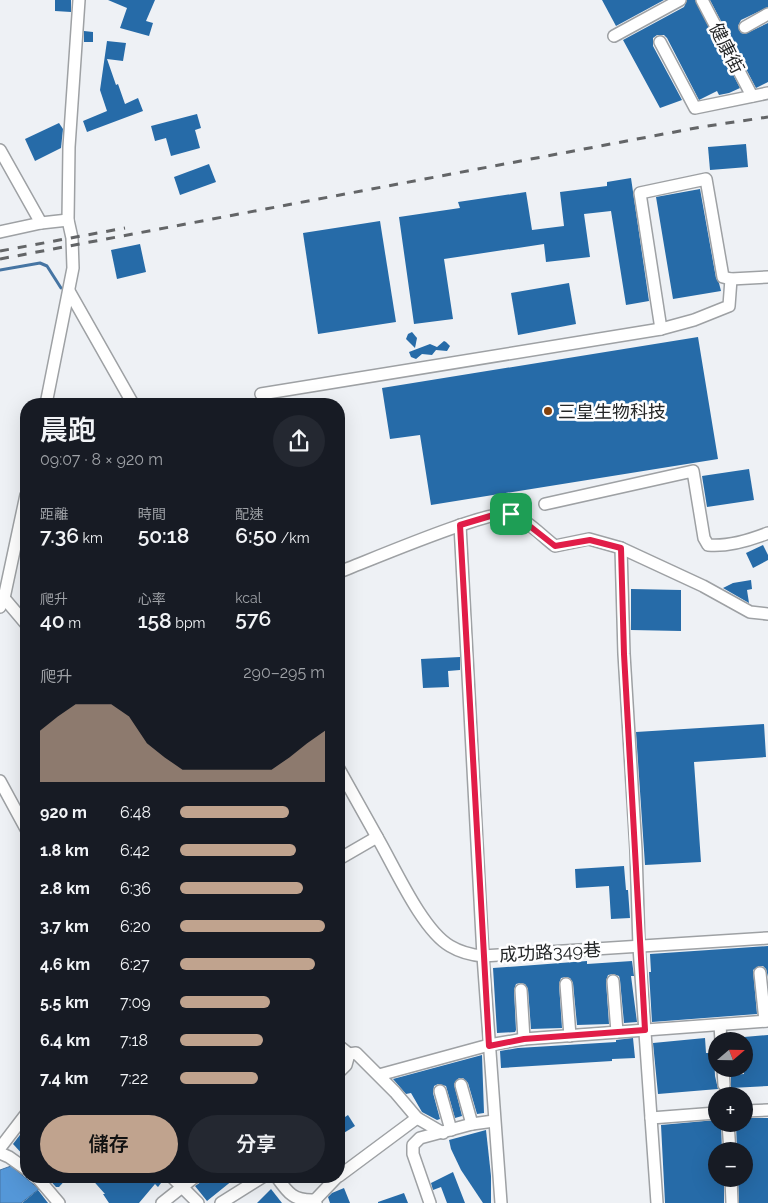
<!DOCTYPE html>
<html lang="zh-TW">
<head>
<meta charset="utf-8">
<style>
	body { margin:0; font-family:Raleway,"Noto Sans TC",sans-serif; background:#242831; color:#f1f3f6; height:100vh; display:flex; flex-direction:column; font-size:19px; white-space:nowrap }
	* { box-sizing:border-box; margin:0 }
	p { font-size:16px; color:#9ea1a6 }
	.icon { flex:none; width:28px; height:28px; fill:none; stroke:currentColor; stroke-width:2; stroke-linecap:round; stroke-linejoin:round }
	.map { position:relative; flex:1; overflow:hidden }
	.sheet { position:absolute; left:20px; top:398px; width:325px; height:785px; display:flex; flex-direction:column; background:#171b24; border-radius:20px; box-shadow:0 5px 20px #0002 }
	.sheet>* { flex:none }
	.needle { width:32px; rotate:70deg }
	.buttons { position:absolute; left:708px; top:1032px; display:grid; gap:10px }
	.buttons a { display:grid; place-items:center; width:45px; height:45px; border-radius:50%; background:#171b24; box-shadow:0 5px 20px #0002; font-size:25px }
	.pin { position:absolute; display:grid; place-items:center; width:42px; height:42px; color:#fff; margin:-21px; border-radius:10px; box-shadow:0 2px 8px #0006 }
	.round { display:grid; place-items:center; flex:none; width:52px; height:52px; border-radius:26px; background:#242831 }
	.head { display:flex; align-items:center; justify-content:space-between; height:85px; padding:0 20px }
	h1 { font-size:28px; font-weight:600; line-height:38px }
	.metrics { display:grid; grid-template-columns:repeat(3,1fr); gap:8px; height:85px; padding:5px 20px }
	.metrics div { display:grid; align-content:center }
	.metrics b { font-size:21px; font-weight:600 }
	.metrics small { font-size:14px; font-weight:400 }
	.metrics p { font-size:14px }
	.chart { height:140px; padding:10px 20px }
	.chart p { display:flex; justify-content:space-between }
	.chart svg { width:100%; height:90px; margin-top:5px; fill:#c0a38e; opacity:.7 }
	.primary-button { display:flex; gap:10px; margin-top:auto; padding:10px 20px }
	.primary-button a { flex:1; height:58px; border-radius:30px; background:#c0a38e; color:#111; font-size:20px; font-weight:600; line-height:58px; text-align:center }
	.primary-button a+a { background:#242831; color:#f1f3f6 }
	ul { padding:0 20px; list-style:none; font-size:16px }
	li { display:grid; grid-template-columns:80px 60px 1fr; align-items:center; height:38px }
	li i { height:12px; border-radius:6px; background:#c0a38e }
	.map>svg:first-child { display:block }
	.water { fill:#5497d8; stroke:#4675a3 }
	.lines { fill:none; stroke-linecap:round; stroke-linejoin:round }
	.stream { stroke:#4675a3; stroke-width:3 }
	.building { fill:#266ba8 }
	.minor-casing { stroke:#9ea1a4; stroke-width:14 }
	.minor { stroke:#fff; stroke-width:11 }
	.rail { stroke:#636567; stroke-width:3; stroke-dasharray:9 9; stroke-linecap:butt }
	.route-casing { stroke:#fff; stroke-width:10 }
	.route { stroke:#e11d48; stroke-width:6 }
	.poi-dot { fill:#84420e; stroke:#fefeff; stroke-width:2 }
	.labels { text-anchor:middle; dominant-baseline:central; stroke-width:5; stroke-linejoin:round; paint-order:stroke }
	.street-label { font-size:18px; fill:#242627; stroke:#fefeff }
	.poi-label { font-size:18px; fill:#242627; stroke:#fefeff; text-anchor:start }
</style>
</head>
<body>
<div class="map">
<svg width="768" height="1203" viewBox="0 0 768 1203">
	<rect width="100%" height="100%" fill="#eef1f5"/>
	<path class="water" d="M11,1166L39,1189L21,1203H0V1170Z"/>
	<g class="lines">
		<path class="stream" d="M0,270L40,263L47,266L61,288"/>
	</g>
	<g class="building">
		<path d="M55,0H71V12L55,11Z"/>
		<path d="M108,0H155L146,21L153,23L149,36L120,28L127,8Z"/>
		<path d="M602,0H664L616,26Z"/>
		<path d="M687,0H695L740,88L729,93L719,95L717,91L699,100L667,38L664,35H657L653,38V46L682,100L660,108L623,40L684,7Z"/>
		<path d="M710,0H768V7L741,20L738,26L741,33L745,34L768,23V82L756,88Z"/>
		<path d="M84,31L93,32V42H84Z"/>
		<path d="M107,41L126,43L123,61L107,59L116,85L118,84L125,104L138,98L143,111L87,132L83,121L107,111L100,90Z"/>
		<path d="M197,114L201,128L195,130L200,148L171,156L166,138L155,141L151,126Z"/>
		<path d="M59,123L63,129L61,148L35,161L25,139Z"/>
		<path d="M746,144L748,167L710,170L708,147Z"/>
		<path d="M209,164L216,182L180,195L174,177Z"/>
		<path d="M631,178L649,301L626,305L611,211L584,214L590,257L546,262L544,244L444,259L453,319L414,324L399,217L460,208L458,202L526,192L532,230L564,226L560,192L607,186V182Z"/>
		<path d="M700,189L716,278L719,283L721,291L673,299L656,197Z"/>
		<path d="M380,221L396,322L318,334L303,233Z"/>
		<path d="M140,244L146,272L117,279L111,250Z"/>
		<path d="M569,283L576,324L518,335L511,293Z"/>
		<path d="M412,332L417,338L415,348L406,339L408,334Z"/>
		<path d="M698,337L718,459L431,505L420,435L390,439L382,388Z"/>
		<path d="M444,341L446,342L450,346L447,351L436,350L432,355L422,354L416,359L411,357L409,352L430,344L437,347Z"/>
		<path d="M749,469L754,500L707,507L702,476Z"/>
		<path d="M763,545L768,555V560L753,568L746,553Z"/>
		<path d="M751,580L752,589L747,590L749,603L723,588L733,583Z"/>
		<path d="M631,589L681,590V631L631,630Z"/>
		<path d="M460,657V670L448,671L449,687L423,688L421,659Z"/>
		<path d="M764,724L766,757L694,762L701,862L645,865L636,732Z"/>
		<path d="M624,866L626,890H628L630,918L611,919L609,886L576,888L575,869Z"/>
		<path d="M768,946V977L766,969L763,966H759L753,970L757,1014L652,1022L649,972H651L650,954Z"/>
		<path d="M587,961V964L632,961L634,976H631L637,1022L624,1023L620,980L619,976L613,974L608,975L606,981L609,1024L577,1025L573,983L570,978L566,977L561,978L559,984L562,1028L531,1029L528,989L525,984L520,983L516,984L514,990L516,1030L515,1032L497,1033L493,968Z"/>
		<path d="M768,1035V1086L731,1088V1075L744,1074V1037Z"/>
		<path d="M633,1038L635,1058L612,1059V1061L501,1068L500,1051L518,1048L616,1042V1040Z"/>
		<path d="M705,1038L706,1053H714L715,1076L718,1089L658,1094L653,1043Z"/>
		<path d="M482,1055L484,1113L477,1114L468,1083L463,1078H459L454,1084L462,1116L455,1118L446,1086L438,1084L434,1086L433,1093L440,1119L437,1120L422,1112L411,1093L406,1094L393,1079Z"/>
		<path d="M348,1115L355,1126L339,1136V1121Z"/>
		<path d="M744,1118H768V1203H739L738,1179H744V1151H737L736,1124H744Z"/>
		<path d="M716,1120V1124H721L722,1151H716V1179H724V1203H665L661,1125Z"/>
		<path d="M26,1127V1158L13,1144Z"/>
		<path d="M486,1130L491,1176V1203H483L461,1170L451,1149L449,1140Z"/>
		<path d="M453,1172L465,1203H447L441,1187L433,1190L431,1183Z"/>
		<path d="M46,1176H69L59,1187H56Z"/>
		<path d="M89,1176H100L107,1183L112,1176H164V1179L158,1187L155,1184L139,1203H109L103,1194H105Z"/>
		<path d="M203,1176H238L207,1201L195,1186L201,1182Z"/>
		<path d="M344,1188L350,1203H330L328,1197L332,1193Z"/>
		<path d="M271,1189L282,1203H257Z"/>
		<path d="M38,1190L48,1203H22Z"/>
		<path d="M404,1193L408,1203H378V1202Z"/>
	</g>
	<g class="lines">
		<g class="minor-casing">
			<g id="minor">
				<path d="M702,0L752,96"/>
				<path d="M745,27L768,14"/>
				<path d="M614,36L680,0"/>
				<path d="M660,42L695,108L768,93"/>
				<path d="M0,150L41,223"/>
				<path d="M0,232L41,223L68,220"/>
				<path d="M69,291L133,404"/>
				<path d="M661,329L640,193L706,179L723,277L731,279L768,277"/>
				<path d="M261,394L661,329L694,320L729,306L731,279"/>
				<path d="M46,404L73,268L72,238L68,220L69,147L79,0"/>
				<path d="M545,504L693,471L704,538L708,545C728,547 750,540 768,533"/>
				<path d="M460,525L483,956L501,1203"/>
				<path d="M621,548L624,654L636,850L639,947L657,1203"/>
				<path d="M339,572C366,562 493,507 512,514C526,519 543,537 555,546L589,539L621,548L703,586L750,612L768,614"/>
				<path d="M4,598L26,624"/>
				<path d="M0,607L4,598L26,495"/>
				<path d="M339,769L377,837"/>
				<path d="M0,781L26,829"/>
				<path d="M339,859L377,837C394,866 422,930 450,946C460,952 471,955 483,956L768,938"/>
				<path d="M760,973L765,1021"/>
				<path d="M613,981L617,1032"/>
				<path d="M566,984L570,1036"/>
				<path d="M521,990L524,1039"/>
				<path d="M720,1025L721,1041"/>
				<path d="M339,1046L349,1054L346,1065L339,1072"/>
				<path d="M349,1054L356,1053L395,1092L417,1118L443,1133"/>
				<path d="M723,1069L724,1085"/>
				<path d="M379,1075L489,1045L524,1039L768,1021"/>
				<path d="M461,1085L472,1124"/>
				<path d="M440,1091L451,1130"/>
				<path d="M744,1111L768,1110"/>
				<path d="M651,1118L716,1113"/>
				<path d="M728,1124L730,1151"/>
				<path d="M0,1148L26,1114"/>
				<path d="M0,1153L9,1157L26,1169"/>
				<path d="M36,1176L59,1203"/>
				<path d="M171,1176L198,1203"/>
				<path d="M276,1176C288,1193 293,1201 315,1200"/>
				<path d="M339,1176L417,1118"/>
				<path d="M731,1179L732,1203"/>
				<path d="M162,1203L196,1176"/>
				<path d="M221,1203L264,1176"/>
				<path d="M316,1203L315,1200L338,1176"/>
				<path d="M430,1203L413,1154V1145L420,1138L472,1124L494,1121"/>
			</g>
		</g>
		<use href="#minor" class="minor"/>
		<g class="rail">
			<path d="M0,251L125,228"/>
			<path d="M0,259L701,127L768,117"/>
		</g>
	</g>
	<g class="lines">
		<g class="route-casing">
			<path id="route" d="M497,514H511L522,520L555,546L590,540L621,548L624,654L645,1030L524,1039L489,1046L460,525Z"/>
		</g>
		<use href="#route" class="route"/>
	</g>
	<circle class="poi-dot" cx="548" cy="411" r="5"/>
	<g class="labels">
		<g class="street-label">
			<text transform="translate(727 48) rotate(63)">健康街</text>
			<text transform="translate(550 952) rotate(-3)">成功路349巷</text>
		</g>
		<g class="poi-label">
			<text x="558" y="411">三皇生物科技</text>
		</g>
	</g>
</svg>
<div class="buttons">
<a><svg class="needle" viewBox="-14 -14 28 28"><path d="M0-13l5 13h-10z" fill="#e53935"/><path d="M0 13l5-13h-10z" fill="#9ea1a6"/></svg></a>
<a>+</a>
<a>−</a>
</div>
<div class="pin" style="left:511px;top:514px;background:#1e9e55"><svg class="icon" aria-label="arrive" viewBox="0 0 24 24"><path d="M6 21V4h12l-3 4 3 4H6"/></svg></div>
<section class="sheet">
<div class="head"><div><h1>晨跑</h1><p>09:07 · 8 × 920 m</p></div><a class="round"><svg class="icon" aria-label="share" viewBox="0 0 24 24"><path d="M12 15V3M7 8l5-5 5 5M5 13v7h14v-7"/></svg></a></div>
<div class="metrics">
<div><p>距離</p><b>7.36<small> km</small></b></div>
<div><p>時間</p><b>50:18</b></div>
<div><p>配速</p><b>6:50<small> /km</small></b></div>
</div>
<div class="metrics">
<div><p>爬升</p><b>40<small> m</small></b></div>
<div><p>心率</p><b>158<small> bpm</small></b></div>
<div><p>kcal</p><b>576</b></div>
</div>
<div class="chart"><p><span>爬升</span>290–295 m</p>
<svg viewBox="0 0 160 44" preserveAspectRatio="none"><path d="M0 44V19L10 12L20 6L30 6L40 6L50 12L60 25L70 32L80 38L90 38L100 38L110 38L120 38L130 38L140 32L150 25L160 19V44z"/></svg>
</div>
<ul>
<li><b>920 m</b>6:48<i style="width:75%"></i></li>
<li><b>1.8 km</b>6:42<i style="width:80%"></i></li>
<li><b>2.8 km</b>6:36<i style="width:85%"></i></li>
<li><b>3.7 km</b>6:20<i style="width:100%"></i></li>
<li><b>4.6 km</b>6:27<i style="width:93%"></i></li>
<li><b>5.5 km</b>7:09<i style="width:62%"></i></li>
<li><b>6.4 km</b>7:18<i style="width:57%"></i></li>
<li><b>7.4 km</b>7:22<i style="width:54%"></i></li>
</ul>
<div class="primary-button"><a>儲存</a><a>分享</a></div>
</section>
</div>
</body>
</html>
